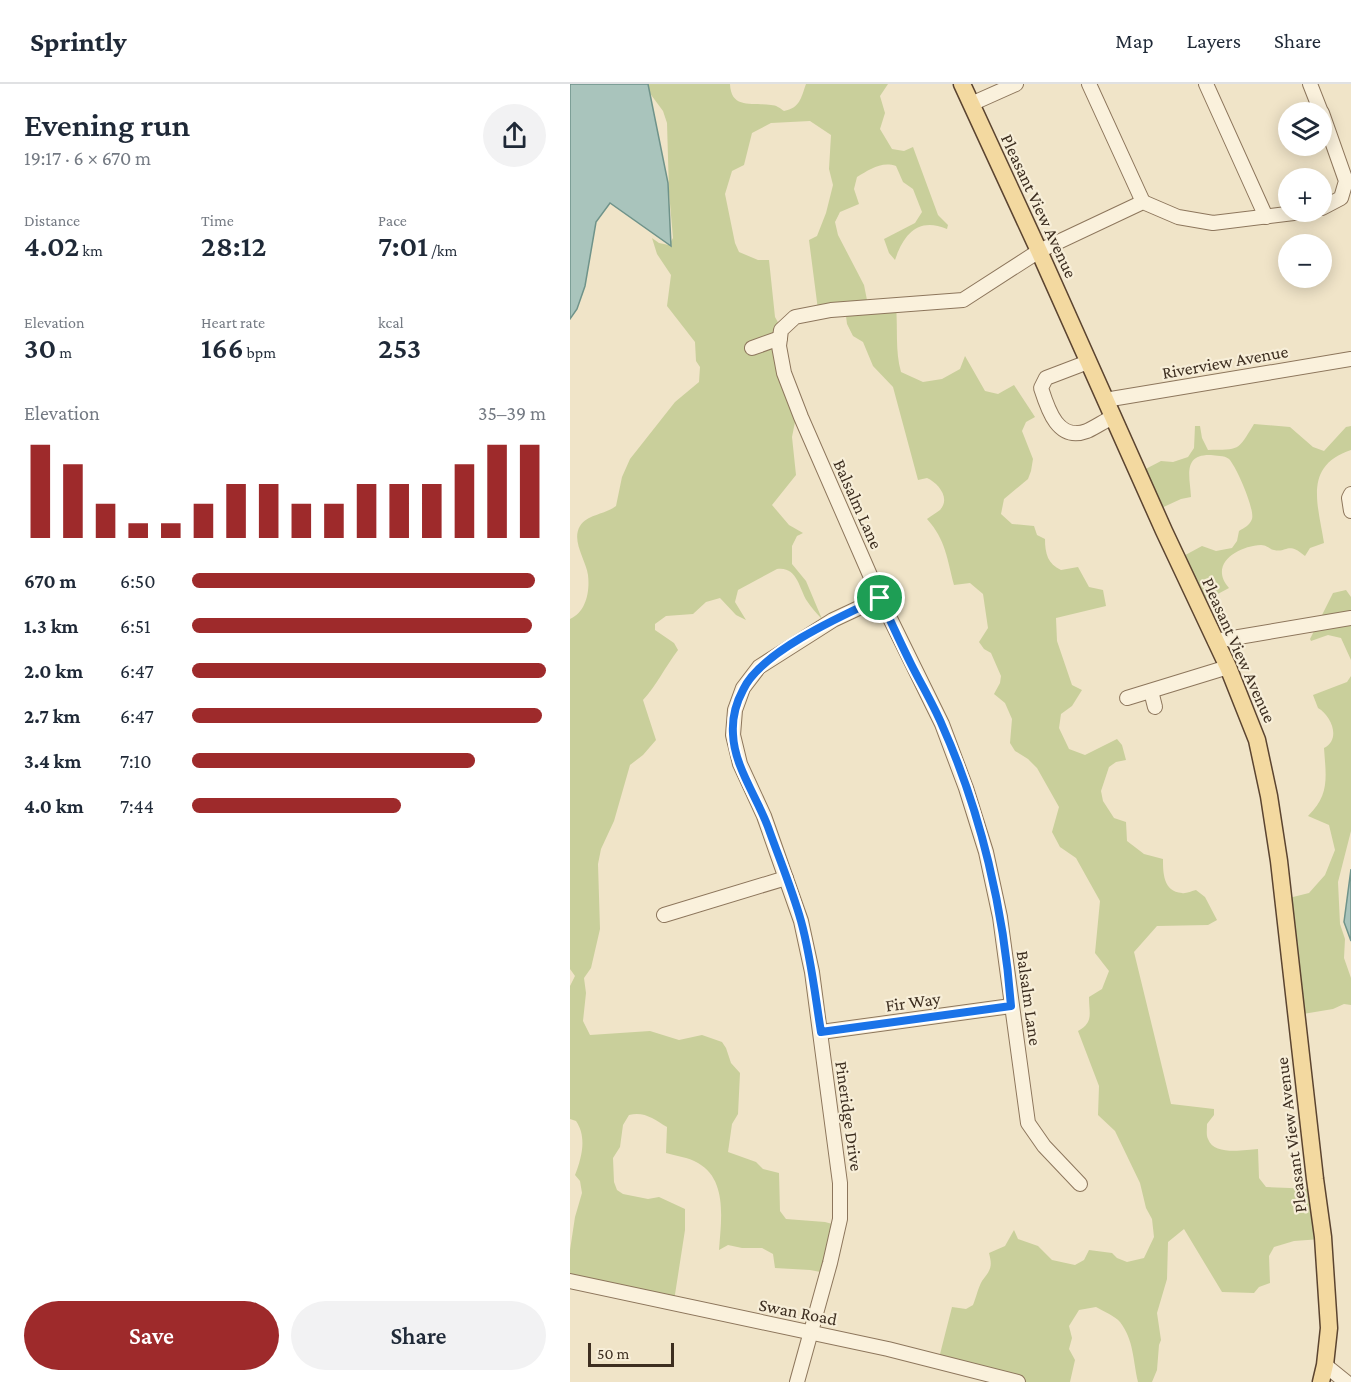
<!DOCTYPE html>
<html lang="en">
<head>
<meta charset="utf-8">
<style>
	body { margin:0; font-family:"Crimson Pro",serif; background:#f2f2f3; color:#1f2937; height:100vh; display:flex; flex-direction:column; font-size:22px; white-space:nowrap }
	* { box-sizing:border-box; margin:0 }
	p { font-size:20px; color:#747a83 }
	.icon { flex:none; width:33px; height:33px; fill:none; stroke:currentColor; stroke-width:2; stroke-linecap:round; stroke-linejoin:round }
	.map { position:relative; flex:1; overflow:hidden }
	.side { display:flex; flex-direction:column; background:#fff; width:570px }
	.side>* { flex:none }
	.buttons { position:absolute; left:708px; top:18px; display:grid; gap:12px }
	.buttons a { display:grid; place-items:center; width:54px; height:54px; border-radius:50%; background:#fff; box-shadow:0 3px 15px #0003; font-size:30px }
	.scale { position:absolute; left:18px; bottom:15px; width:86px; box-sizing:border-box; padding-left:6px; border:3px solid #3d2e20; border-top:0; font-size:16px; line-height:21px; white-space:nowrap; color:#3d2e20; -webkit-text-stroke:4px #f7eed8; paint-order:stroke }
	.pin { position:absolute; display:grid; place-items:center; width:51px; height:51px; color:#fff; margin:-26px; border:3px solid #fff; border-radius:50%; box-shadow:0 2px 6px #0007 }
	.round { display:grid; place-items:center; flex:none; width:63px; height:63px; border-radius:32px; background:#f2f2f3 }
	.headline { display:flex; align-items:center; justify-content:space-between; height:102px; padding:0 24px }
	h1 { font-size:33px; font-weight:600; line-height:45px }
	.stats { display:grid; grid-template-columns:repeat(3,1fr); gap:9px; height:102px; padding:6px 24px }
	.stats div { display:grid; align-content:center }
	.stats b { font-size:30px; font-weight:600 }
	.stats small { font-size:16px; font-weight:400 }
	.stats p { font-size:16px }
	.chart { height:168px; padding:12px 24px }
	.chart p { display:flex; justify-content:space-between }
	.chart svg { width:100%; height:108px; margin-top:6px; stroke:#9e2a2b; stroke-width:6 }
	.cta { display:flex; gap:12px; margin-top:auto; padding:12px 24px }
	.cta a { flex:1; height:69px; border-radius:36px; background:#9e2a2b; color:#fff; font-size:24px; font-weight:600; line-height:69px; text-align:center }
	.cta a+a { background:#f2f2f3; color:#1f2937 }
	ul { padding:0 24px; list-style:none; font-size:20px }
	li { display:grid; grid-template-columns:96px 72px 1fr; align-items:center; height:45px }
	li i { height:15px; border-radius:8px; background:#9e2a2b }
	header { display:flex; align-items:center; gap:36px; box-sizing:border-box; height:84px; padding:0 30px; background:#fff; border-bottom:2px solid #e0e1e3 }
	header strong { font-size:28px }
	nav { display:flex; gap:33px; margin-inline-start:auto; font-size:21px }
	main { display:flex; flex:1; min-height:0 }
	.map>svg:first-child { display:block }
	.green { fill:#c9cf9b }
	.water { fill:#a9c4bc; stroke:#6f938a; stroke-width:1.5 }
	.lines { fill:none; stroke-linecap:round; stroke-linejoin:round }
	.minor-casing { stroke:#8d765c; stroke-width:16 }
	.major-casing { stroke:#5b4430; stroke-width:19 }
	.minor { stroke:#faf1dc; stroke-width:14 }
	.major { stroke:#f3d9a0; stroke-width:16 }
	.route-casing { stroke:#fff; stroke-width:12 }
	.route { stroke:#1a73e8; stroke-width:8 }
	.labels { text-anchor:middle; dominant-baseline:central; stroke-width:4.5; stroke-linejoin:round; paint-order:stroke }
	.street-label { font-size:18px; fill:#3d2e20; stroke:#f7eed8 }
</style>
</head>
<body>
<header>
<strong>Sprintly</strong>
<nav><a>Map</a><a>Layers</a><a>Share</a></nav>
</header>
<main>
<section class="side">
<div class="headline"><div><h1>Evening run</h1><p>19:17 · 6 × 670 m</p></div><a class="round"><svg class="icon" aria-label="share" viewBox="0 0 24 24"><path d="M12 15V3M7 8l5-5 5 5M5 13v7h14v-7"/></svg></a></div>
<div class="stats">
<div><p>Distance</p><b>4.02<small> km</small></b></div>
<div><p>Time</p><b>28:12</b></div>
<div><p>Pace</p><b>7:01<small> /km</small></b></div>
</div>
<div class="stats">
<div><p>Elevation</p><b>30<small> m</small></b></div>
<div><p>Heart rate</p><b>166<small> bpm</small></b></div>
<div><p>kcal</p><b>253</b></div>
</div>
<div class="chart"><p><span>Elevation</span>35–39 m</p>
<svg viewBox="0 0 160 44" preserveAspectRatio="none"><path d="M5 44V6M15 44V14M25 44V30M35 44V38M45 44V38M55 44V30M65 44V22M75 44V22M85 44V30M95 44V30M105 44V22M115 44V22M125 44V22M135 44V14M145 44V6M155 44V6"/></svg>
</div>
<ul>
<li><b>670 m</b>6:50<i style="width:97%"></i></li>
<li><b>1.3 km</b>6:51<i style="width:96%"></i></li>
<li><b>2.0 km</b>6:47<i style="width:100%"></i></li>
<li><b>2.7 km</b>6:47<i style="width:99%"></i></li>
<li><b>3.4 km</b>7:10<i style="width:80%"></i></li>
<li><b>4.0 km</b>7:44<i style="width:59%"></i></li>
</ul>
<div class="cta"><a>Save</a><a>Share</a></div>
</section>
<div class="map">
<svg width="781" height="1298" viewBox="0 0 781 1298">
	<rect width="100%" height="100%" fill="#f0e4c8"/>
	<g class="green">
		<path d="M73,0H160C161,26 183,18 201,21C206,21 210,24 214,27C230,24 231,14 236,0H318L310,12L315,29L310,45L322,65L334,67L343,63L368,131L378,141L377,145C348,133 334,150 325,176L319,169L314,155L345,139L352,128L343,105L333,98L326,82C311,77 299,86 287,93L284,105L289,120L270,128L265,138L268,151L294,201L298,221L326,222C328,245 325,267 331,288L353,298L372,295L390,285L395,272L415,307L428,310L444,301L465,333L456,338L452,347L463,375L461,387L458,395L434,415L431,430L442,440L464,442L467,451L475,455C475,470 478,480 491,486L508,483L519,503L533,506L536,522L486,534L487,557L502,601L512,606L502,622L491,630L489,644L499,665L515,671L547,655L552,661L556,676L546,678L539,683L531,707L533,717L544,734L556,738L557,757L574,770L593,775C593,788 593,808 612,809C615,810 622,807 626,806L635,813L647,836L638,841L587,842L564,868L601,1020L644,1025V1031L637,1040C637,1045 636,1051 638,1055C644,1072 674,1066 688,1065L689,1094L696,1103L746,1105L751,1155L724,1157L704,1163L699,1172L700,1199L689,1203L684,1209L652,1208L614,1145L598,1158L597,1195L587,1229L591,1256L589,1261L587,1286L582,1298H568C563,1277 564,1256 550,1238C545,1232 533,1227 526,1223L509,1226L499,1242L502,1254L499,1265L505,1276L500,1298H455L371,1276L369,1274L382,1223L396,1225L403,1221C406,1214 408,1204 412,1197C420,1186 423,1184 419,1169L435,1162L444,1146L448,1155L468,1162L482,1176L505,1181L514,1176L519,1166L542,1169L547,1174L557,1178L574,1174L584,1153L582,1135L576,1124L570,1099L545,1047L528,1031L529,1002L508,947C524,938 519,930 519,913L532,905L539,887L525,869L530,817L506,774L490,763L482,748L489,723L467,684L458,675L445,667L440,659L442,635L435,619L424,610L430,599L431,592L421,569L414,565L409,558L418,544L413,510L400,499L384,501C377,475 376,456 357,435C361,432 366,429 370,426C381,414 368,399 357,394L348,396L323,303L303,282L293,258L283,252L277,240L275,224L248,226L239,156L247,152L256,129L263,101L259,85L261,51L240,37L201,39L182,49L174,81L162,87L155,110L165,159L169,168L188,176H199L205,233L210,242L227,328L222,353L226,391L202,421L219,441L233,449L227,452L222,462V480L236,497L252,535C247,530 241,523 237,517C229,504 227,482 207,485L168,506L165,518L176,536L166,531L150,514L136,518L123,530L96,532L85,540V546L104,559L108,566C95,583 87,601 73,616L86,656L73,671L60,681L44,737L31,765L28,780L30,845L21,884L14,894L16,909L13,937L20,951L80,947L109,956L132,951L152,958L156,964L161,979L170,989L168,1030L162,1040L158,1068L186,1078L193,1085L209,1089L210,1127L216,1135L255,1138L266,1141L256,1189L240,1186L205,1184L203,1170L192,1164H172L158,1161L149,1166C151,1137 158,1096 128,1079C118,1073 106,1072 96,1069L97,1043C84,1035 74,1027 59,1031L53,1041L50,1063L43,1074L44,1098L47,1106L53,1110L78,1115L89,1113L115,1125V1146L104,1217L0,1195V1166L5,1133L12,1109L10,1097L5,1091C12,1073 17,1053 6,1037L0,1035V902L5,892L0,885V535C16,528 20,508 18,491C16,476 1,457 10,442C18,430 34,431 46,422L52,393L60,375L105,318L129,298L130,283L126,277L125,258L97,222L101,191L87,170L82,154L89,159L99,161L103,154L99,108L97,39L93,27Z"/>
		<path d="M684,340L720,343L743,363L754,367L776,343L781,342V366C733,382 748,420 754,459L740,464L735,472C717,457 718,469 704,466C699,465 697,461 691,461C668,462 638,480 659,504L629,520L608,475L632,462L646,467L662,464L667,457L669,447C674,444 680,441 682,435C685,425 666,382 659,375C654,371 646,372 641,371C612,370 620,393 621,413L611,415L587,426L568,389L591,377L603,378L618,373L624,364L625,342H630L632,354L638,366C670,365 667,368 684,340Z"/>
		<path d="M776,506L781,513V576L771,554L758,551L741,557L740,555L763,509Z"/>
		<path d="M781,592V747L768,798L770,840L775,855L774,874L781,894V921L774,920L763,925L727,931L711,816L739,809L755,791L765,766L759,741L738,732C760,711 756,693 754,664C771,656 762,632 748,624L743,611L777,598Z"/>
	</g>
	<g class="water">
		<path d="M0,0H78L98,99L101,162L40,119L26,138L15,202L7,225L0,235Z"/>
		<path d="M781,785V857L774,838Z"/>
	</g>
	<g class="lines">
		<g class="minor-casing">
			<g id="minor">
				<path d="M519,0L573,118"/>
				<path d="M636,0L696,133"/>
				<path d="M740,0L751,28"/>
				<path d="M401,20L446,0"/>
				<path d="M752,29L776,97L771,114L752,124"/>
				<path d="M182,264L210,254"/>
				<path d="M518,278L476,294L471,304C478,326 488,358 517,347C526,343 534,337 543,333"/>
				<path d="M535,316L781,275"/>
				<path d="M781,410L779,414L781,427"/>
				<path d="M645,557L781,534"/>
				<path d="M581,607L585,623"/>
				<path d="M557,614L658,583"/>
				<path d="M94,831L216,794"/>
				<path d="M251,948L441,922"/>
				<path d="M510,1100L474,1062L458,1039L430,833L416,768L396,704L372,640L310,514L231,333L214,289L209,262L211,246L225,233L261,226L393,216L469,167L573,118L608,133L643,139L732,128"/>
				<path d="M0,1197L318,1265L448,1298"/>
				<path d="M755,1281L776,1298"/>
				<path d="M227,1298L260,1179L270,1135V1099L242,888L231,837L194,732L170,680L163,651L165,626L173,604L189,583L263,536L310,514"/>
			</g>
		</g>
		<g class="major-casing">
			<path id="major" d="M392,0L469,167L594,447L658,583L687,656L699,712L709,777L745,1095L753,1153L759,1244L755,1281L751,1298"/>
		</g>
		<use href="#minor" class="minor"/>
		<use href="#major" class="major"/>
	</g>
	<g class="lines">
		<g class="route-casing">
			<path id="route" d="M310,514C320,536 330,558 341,580C351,600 363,620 372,641C411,728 434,827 441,922L251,948C245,911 241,873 231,837C222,805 209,774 198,743C187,713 164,682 163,650C162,635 166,619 173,606C190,568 273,531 310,514Z"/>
		</g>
		<use href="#route" class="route"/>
	</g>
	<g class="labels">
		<g class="street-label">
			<text transform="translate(469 122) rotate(65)">Pleasant View Avenue</text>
			<text transform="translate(655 278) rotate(-10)">Riverview Avenue</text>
			<text transform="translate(288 420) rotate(66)">Balsalm Lane</text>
			<text transform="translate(669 566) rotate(66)">Pleasant View Avenue</text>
			<text transform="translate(459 914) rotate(82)">Balsalm Lane</text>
			<text transform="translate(343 918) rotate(-8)">Fir Way</text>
			<text transform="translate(279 1032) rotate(82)">Pineridge Drive</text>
			<text transform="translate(721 1051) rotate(-97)">Pleasant View Avenue</text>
			<text transform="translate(228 1228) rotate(11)">Swan Road</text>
		</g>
	</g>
</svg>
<div class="buttons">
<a><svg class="icon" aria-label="layers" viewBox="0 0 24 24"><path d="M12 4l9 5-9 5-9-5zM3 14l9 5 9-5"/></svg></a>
<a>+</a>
<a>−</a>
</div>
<div class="scale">50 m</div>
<div class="pin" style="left:310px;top:514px;background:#1e9e55"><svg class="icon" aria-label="arrive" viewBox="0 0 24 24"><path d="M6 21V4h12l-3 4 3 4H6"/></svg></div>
</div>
</main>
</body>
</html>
